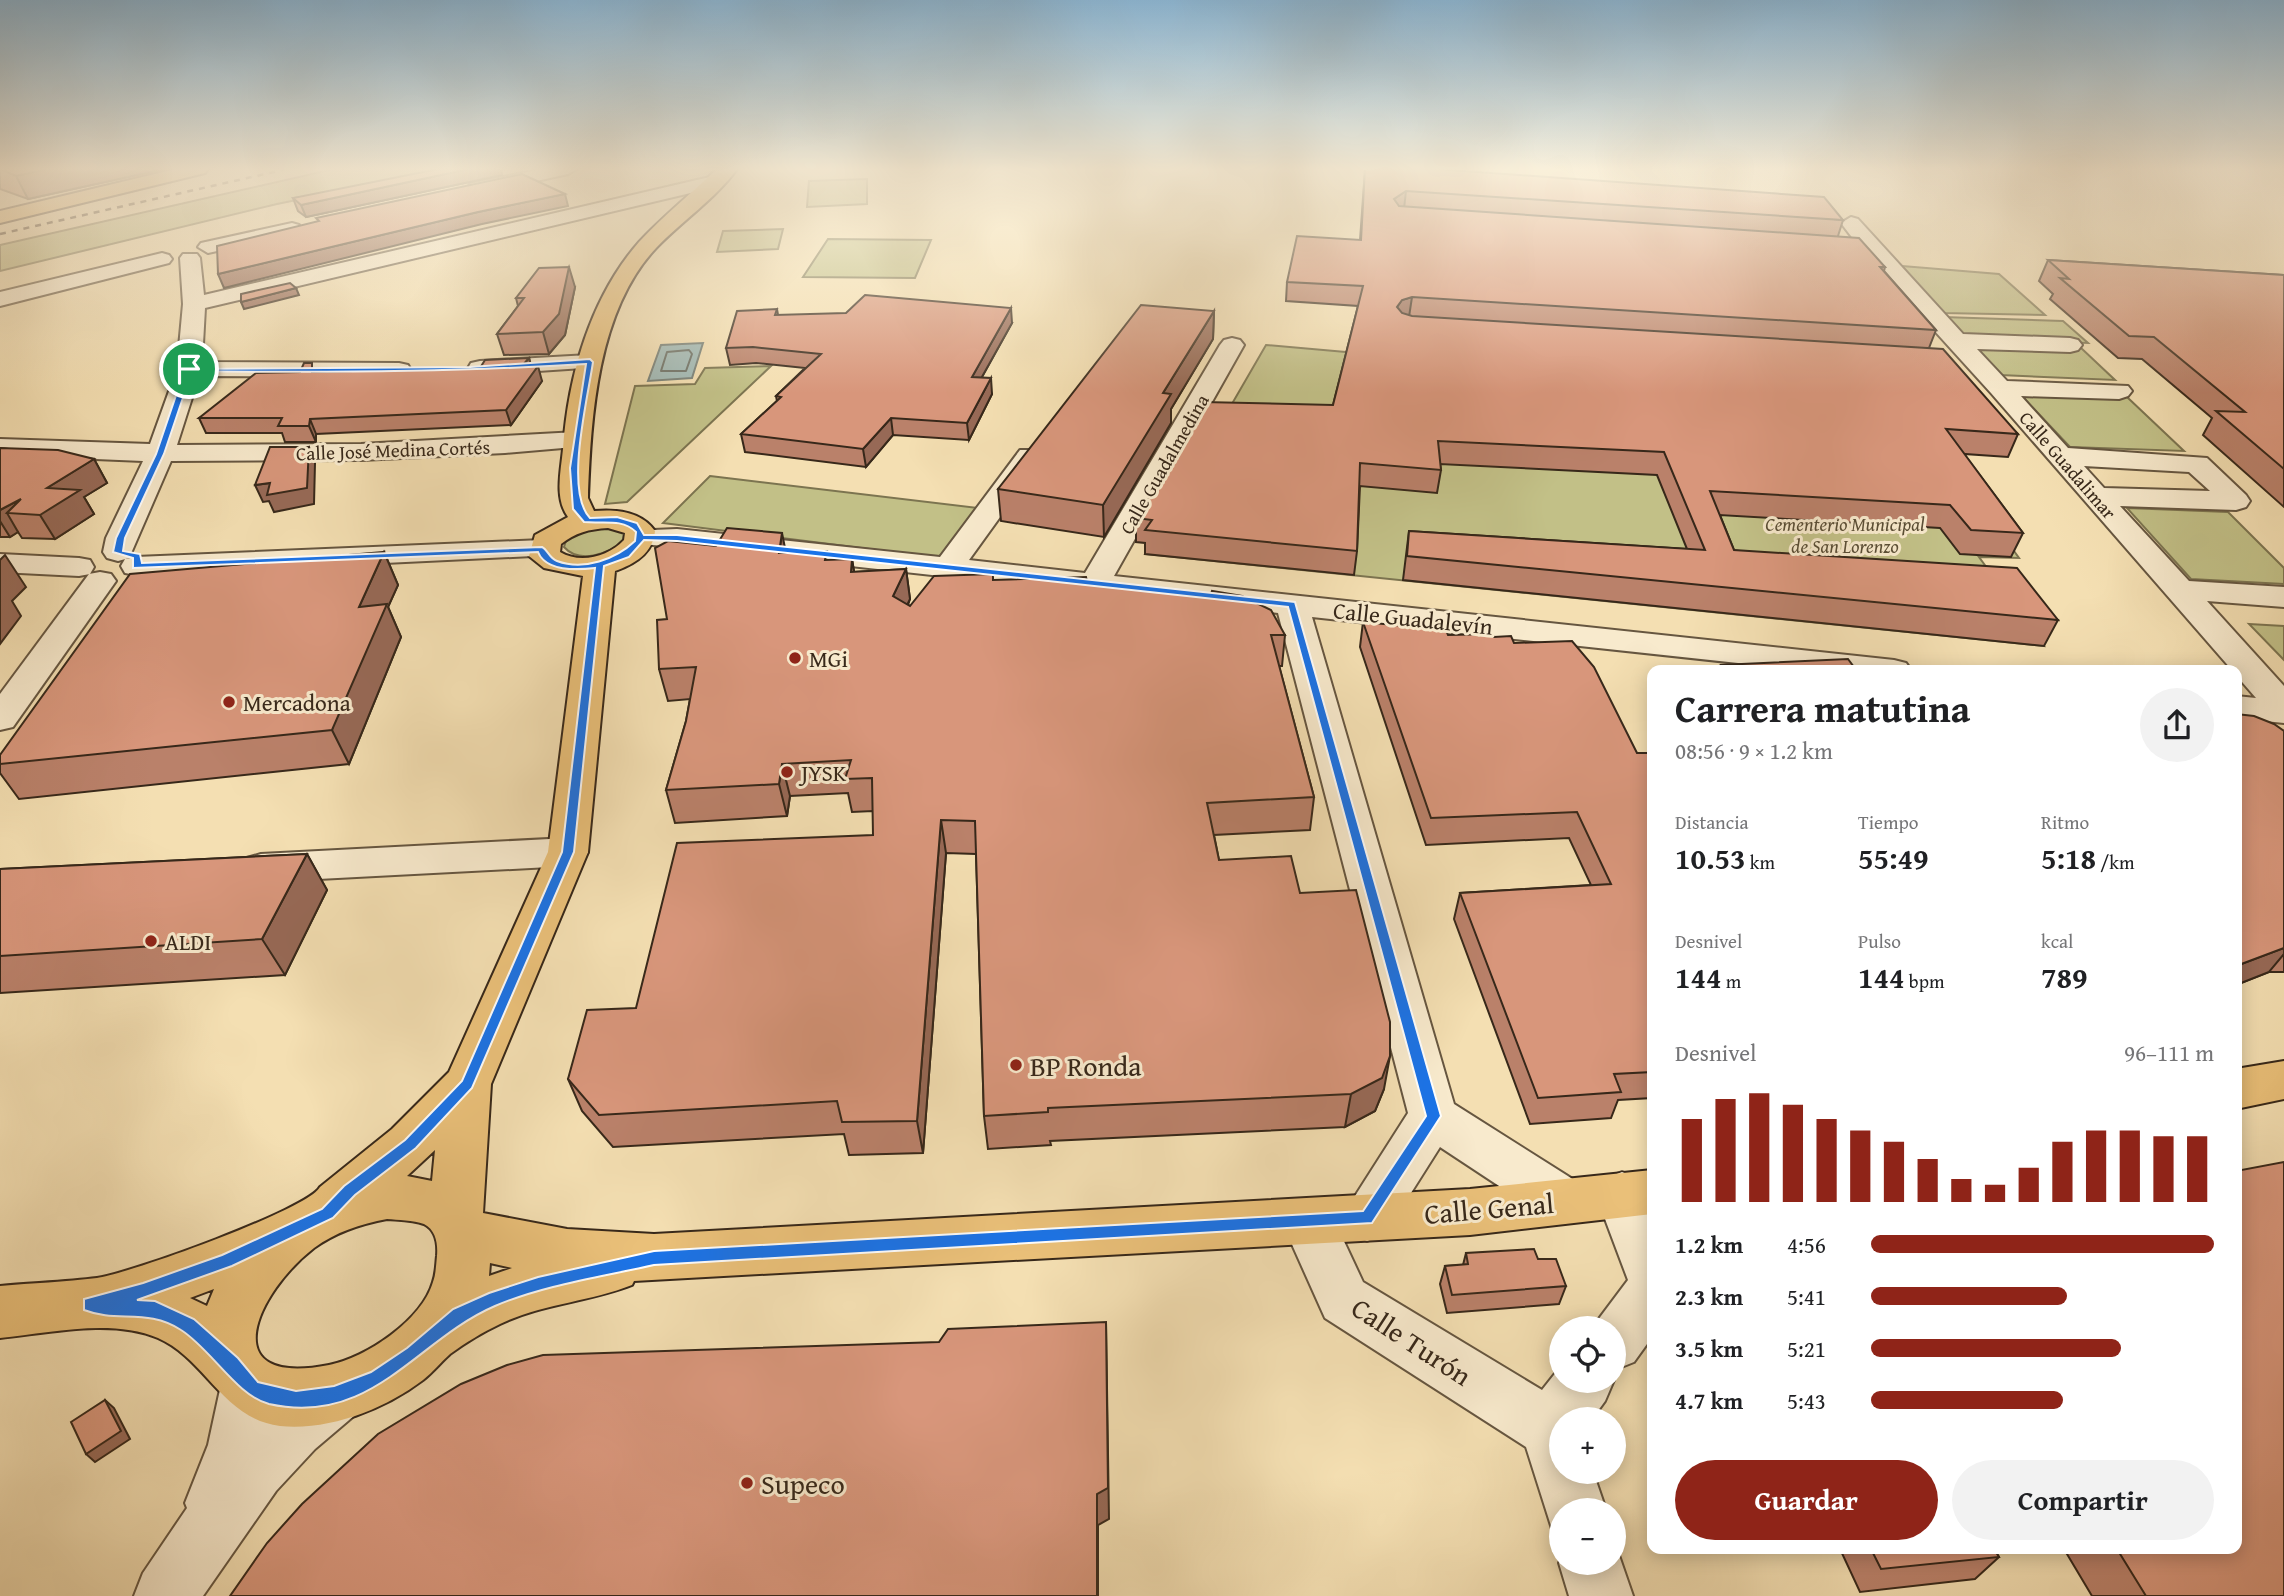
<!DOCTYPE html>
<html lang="es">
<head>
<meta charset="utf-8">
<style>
	body { margin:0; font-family:"Gentium Book Plus",serif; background:#f2f2f2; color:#202124; height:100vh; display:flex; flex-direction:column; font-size:26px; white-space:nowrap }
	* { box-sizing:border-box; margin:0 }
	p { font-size:23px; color:#757577 }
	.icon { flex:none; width:38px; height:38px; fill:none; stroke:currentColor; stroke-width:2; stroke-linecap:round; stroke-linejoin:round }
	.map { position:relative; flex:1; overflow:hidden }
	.side { position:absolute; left:1647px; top:665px; width:595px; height:889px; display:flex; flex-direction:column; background:#fff; border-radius:14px; box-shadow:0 4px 18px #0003 }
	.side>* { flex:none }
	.controls { position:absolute; left:1549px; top:1316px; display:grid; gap:14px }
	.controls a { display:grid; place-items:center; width:77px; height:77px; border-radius:50%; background:#fff; box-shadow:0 4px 18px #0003; font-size:35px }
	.pin { position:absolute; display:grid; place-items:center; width:60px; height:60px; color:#fff; margin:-30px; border:4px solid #fff; border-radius:50%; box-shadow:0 2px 7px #0007 }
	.round { display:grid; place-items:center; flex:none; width:74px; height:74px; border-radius:37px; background:#f2f2f2 }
	.headline { display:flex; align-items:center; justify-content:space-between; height:119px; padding:0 28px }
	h1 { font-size:38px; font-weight:700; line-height:52px }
	.figures { display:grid; grid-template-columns:repeat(3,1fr); gap:10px; height:119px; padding:7px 28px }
	.figures div { display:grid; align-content:center }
	.figures b { font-size:30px; font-weight:700 }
	.figures small { font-size:19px; font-weight:400 }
	.figures p { font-size:19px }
	.chart { height:196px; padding:14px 28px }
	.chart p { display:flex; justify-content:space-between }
	.chart svg { width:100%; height:126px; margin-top:7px; stroke:#8f2418; stroke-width:6 }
	.action { display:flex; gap:14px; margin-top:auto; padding:14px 28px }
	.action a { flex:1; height:80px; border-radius:42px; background:#8f2418; color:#fff; font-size:28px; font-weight:700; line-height:80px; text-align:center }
	.action a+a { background:#f2f2f2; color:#202124 }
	ul { padding:0 28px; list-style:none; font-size:23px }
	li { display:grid; grid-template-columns:112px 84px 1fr; align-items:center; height:52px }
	li i { height:18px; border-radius:9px; background:#8f2418 }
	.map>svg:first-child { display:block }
	.green { fill:#c2c087; stroke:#7c7450; stroke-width:2 }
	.water { fill:#a1bab7; stroke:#778078; stroke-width:2 }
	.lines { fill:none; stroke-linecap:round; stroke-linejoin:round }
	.shore { stroke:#6c7168; stroke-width:2 }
	.minor-casing { stroke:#665640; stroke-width:4 }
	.major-casing { stroke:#37281a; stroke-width:4 }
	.minor { fill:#f8eacd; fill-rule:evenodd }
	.major { fill:#eac079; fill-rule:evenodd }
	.rail { stroke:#37281a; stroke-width:2.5; stroke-dasharray:6 6; stroke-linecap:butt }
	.wall { fill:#ba816a; stroke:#37281a; stroke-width:2 }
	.shaded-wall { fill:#976956; stroke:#37281a; stroke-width:2 }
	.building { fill:#d8967b; stroke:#37281a; stroke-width:2 }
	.route { fill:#1a73e8; stroke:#fff; stroke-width:2; fill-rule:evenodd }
	.poi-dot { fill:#8f2418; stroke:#f8eacd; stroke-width:2.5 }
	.labels { text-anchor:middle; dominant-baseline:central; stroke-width:6; stroke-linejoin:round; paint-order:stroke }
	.far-street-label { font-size:19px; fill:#37281a; stroke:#f8eacd }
	.far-park-label { font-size:19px; font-style:italic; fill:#5a4e35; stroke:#f8eacd }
	.street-label { font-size:23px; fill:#37281a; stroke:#f8eacd }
	.poi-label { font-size:23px; fill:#37281a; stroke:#f8eacd; text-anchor:start }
	.near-poi-label { font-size:28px; fill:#37281a; stroke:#f8eacd; text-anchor:start }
	.near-street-label { font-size:28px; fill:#37281a; stroke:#f8eacd }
</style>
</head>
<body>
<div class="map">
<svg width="2284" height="1596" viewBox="0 0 2284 1596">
	<rect width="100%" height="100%" fill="#f4dfb2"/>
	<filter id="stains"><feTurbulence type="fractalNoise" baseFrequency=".00286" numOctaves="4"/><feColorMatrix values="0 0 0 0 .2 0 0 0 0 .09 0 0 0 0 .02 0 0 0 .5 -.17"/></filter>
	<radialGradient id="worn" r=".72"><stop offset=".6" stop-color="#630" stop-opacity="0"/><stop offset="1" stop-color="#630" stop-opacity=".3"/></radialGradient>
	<g class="green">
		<path d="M334,169H448L277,204L0,271V245Z"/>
		<path d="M867,179V204L807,207L809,181Z"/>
		<path d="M783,229L778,249L717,252L723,231Z"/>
		<path d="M828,239L931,240L915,278L803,277Z"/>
		<path d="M1902,266L1999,274L2045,315L1942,313Z"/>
		<path d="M1943,317L2063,321L2088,343L1964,339Z"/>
		<path d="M1969,344L2080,347L2115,380L2000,375Z"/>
		<path d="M1266,345L1357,353L1990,518L2019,558L1979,557L2044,646L1145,554Z"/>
		<path d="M771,366L627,502L605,504L635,386L695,384L705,368Z"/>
		<path d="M2020,394L2127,397L2184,451L2070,447Z"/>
		<path d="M710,476L978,508L941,558L663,523Z"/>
		<path d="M2127,508L2228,512L2284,568V584L2191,579Z"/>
		<path d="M604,526L624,532V541C609,553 580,565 564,547C567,530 589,529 604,526Z"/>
		<path d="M2249,624L2284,626V660Z"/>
	</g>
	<path class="water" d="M703,343L692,378L648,381L661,345Z"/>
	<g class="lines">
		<path class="shore" d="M689,350L692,354L686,371H661L667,352Z"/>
		<g class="minor-casing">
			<g id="minor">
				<path d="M541,169H577L568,174L477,194L468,188L470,184Z"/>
				<path d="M714,176L723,182L720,186L205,308L202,362L399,363L408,365L411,370L408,375L399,377L199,376L177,445L361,444L577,432L586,434L590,440L586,446L505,453L361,460L171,461L129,558L118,561L107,558L103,552L106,538L143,461L0,455V439L150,444L177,369L183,304L180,258L183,254H197L200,258L204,295Z"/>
				<path d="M1851,217L1858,219L1963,334L2070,338L2078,340L2082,345L2078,350L2070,352L1977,349L2007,381L2128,386L2132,391L2128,396L2119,399L2021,396L2068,448L2207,458L2246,495L2250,501L2246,507L2236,510L2120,506L2189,581L2284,587V607L2207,601L2284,686V723L2236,718V696L2256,698L2236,675V670H2232L1991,393L1864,253L1841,223ZM2084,466L2189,472L2210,491L2104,488Z"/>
				<path d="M292,223L299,225L302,229L299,233L208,253L198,247L201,243Z"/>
				<path d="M162,253L169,255L172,259L169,263L0,306V292Z"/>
				<path d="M1232,338L1240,340L1244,345L1114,576L1894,660L1906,663L1911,670H1802L1312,617L1454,1104L1582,1185L1590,1201L1582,1217L1564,1224L1546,1217L1440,1147L1385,1234L1367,1241L1349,1234L1341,1218L1408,1113L1278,613L677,547L629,543L625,537L629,531L677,529L940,557L1020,450H1040L1044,456L969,560L1085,573L1220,345L1224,340Z"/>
				<path d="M589,355L598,357L601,362L598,367L480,375L471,373L468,368L471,363L480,361Z"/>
				<path d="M542,540L553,543L557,549L553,555L136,575L125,573L121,566L125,559L136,557Z"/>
				<path d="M0,554L79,558L90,560L94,567L90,574L79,576L0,572Z"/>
				<path d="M100,572L111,574L116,581L13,727L0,730V694L89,574Z"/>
				<path d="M568,838L582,842L588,852L582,862L568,866L261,882L247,878L241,868L247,858L261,854Z"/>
				<path d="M1622,1172L1640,1179L1652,1205V1337L1634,1362L1614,1370V1328H1592L1628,1280L1596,1195L1604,1179Z"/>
				<path d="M1308,1199L1327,1205L1363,1282L1542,1390L1561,1366V1381L1614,1380L1605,1401L1592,1419H1561V1472H1593L1606,1510H1561V1535L1553,1532L1526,1447L1325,1318L1282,1222L1289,1205Z"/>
				<path d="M250,1357L270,1365L279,1385L277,1404L313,1375L334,1366L355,1375L363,1395L355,1415L315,1449L276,1491L203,1596H134L143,1573L187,1508L185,1503L208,1445L221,1385L230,1365Z"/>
				<path d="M1614,1541L1633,1596H1569L1559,1563L1561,1559V1563H1614Z"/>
			</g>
		</g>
		<g class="major-casing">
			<g id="major">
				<path d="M176,169H208L205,173L0,223V211Z"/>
				<path d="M717,169H737C715,199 682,221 656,248C597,311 591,417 588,498L594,511C616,509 641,511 655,531C653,553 635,564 615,571L588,852L491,1084L483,1213L567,1229L654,1234L1470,1189L1652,1170V1214L1470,1235L634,1281L632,1285C589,1302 541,1304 500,1324C483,1332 465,1343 450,1354C441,1362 433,1372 423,1380C385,1409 329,1431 280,1426C223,1419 206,1359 158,1338C112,1318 48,1333 0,1338V1286C32,1283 65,1282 97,1278C128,1274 309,1209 320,1187L392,1129L449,1072L548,852L583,576L544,568L529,556L535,535L568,517C554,498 561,471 563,449C568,377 590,298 639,242C663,216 692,193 717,169ZM608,528L625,533L624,540C608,557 580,564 560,552L561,544C575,533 589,529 608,528ZM435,1150L432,1181L407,1176ZM387,1219C398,1220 413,1220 424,1224C436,1230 438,1244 437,1256C436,1265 436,1274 433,1282C422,1320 366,1358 329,1365C212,1388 257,1292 314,1248C336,1232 360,1224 387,1219ZM490,1263L512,1268L489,1276ZM214,1289L207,1306L190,1298Z"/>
				<path d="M2284,1061V1099L2236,1109V1069Z"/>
			</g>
		</g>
		<use href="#minor" class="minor"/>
		<use href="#major" class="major"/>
		<path class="rail" d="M0,234L287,169"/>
	</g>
	<g class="wall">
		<path d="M0,169H164L28,199L0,189Z"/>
		<path d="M1365,169L1843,220L1838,236L1885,267L1884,271L1936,330L1929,348L2018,434L2008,457L1964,454L2023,533L2011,557L1960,554L1940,528L1720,515L1734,550L2058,620L2044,646L1403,580L1409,531L1687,549L1657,475L1440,464L1441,470L1437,493L1360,486L1357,551L1354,575L1145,554V543L1136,542V518L1333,405L1358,306L1286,301L1287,282L1360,240Z"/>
		<path d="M502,175L306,217L298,211L293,198Z"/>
		<path d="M2048,260L2284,275V507L2203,435L2212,418L2142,359L2118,358L2050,299L2053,294L2039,281Z"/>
		<path d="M575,287L565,335L549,354L504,355L497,334L518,306L516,298Z"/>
		<path d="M777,309L778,315L1012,323L982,377L992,394L969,440L893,435L866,467L745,452L741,434L777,401L776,396L805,368L756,363L730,365L726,348Z"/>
		<path d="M1214,311L1213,339L1171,409V423L1104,537L1001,521L998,489Z"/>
		<path d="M529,358L531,366L542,381L511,425L316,434V442H285L282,433H206L199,418L316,372L480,368Z"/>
		<path d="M0,448L94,459L107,483L84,497L94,514L55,539L22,538L18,532L10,537H0Z"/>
		<path d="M384,552L398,585L388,607L401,637L349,764L19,799L0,773V755Z"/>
		<path d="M786,553L828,560L852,559L854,572L906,569L910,599L908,605L910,606L993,574V580L1087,581L1285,635L1282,666H1279L1314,797L1310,830L1214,835L1219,860L1300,893L1384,1089L1375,1111L1345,1127L1050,1141L1051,1145L988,1149L984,1116L976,854L946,853L923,1153L849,1155L844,1134L613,1147L582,1111L568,1079L636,1008L873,835V811L852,812L848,793L790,796L787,816L675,823L666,790L686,721L690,699L668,701L659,669L667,619Z"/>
		<path d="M1363,622L1448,635L1494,637L1514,643L1637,753H1652V1098L1618,1100L1611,1118L1530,1124L1454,919L1460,893L1591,885L1569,838L1426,845L1360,647Z"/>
		<path d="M2236,714L2284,731V972H2269L2236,985Z"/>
		<path d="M307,854L327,890L285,975L0,993V869Z"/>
		<path d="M1466,1253L1538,1259L1566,1286L1559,1304L1447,1313L1440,1284L1445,1266L1463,1265Z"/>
		<path d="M1840,1549H1994L1999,1557L1975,1579L1860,1592Z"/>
		<path d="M2064,1549H2236L2284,1596H2092Z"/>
	</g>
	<g class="shaded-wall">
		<path d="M47,169H164L28,199L16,176Z"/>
		<path d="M469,169H501L502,175L306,217L301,205Z"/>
		<path d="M1406,191L1404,209L1391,217L1394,199Z"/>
		<path d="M565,194L568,206L482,224L224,288L218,274L478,212Z"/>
		<path d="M569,267L575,287L565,335L549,354L543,332Z"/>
		<path d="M296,288L299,295L244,309L241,302Z"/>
		<path d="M1412,297L1409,317L1394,327L1397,307L1402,300Z"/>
		<path d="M1011,308L1012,323L973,393L972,377Z"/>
		<path d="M1214,311L1213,339L1171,409V423L1104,537L1103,505L1163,393Z"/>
		<path d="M529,358L533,372L538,366L542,381L511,425L506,410L522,366Z"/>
		<path d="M991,378L992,394L969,440L967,423Z"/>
		<path d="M891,418L893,435L866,467L863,449Z"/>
		<path d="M310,419L316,434V442L309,426Z"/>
		<path d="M309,447L315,463L314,504L274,512L269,501L263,502L255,485L270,483Z"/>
		<path d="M94,459L107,483L84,497L94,514L55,539L40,515L47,488Z"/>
		<path d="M21,499L7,513L18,532L10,537L0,521V510Z"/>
		<path d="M782,533L788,563L779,553Z"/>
		<path d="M384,552L398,585L388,607L401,637L349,764L332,730L359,607Z"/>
		<path d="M5,555L26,587L12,601L21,616L0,644V560Z"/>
		<path d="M852,559L857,589L851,572Z"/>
		<path d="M906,569L910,599L897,626L893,596Z"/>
		<path d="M782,764L790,796L787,816L779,784Z"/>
		<path d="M941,820L946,853L923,1153L917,1121Z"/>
		<path d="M307,854L327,890L285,975L262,939Z"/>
		<path d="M2284,948V954L2269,972L2236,985V966Z"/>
		<path d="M1390,1056L1384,1089L1375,1111L1345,1127L1351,1094Z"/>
		<path d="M1106,1322L1109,1519L1098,1525V1596H1097V1494Z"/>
		<path d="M105,1400L114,1408L130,1439L95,1462L86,1454Z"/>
	</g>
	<g class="building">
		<path d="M0,169H47L16,176Z"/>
		<path d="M438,169H469L301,205L293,198Z"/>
		<path d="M1365,169H1436L1824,197L1843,220L1406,191L1394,199L1399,206L1859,238L1885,267H1880L1936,330L1412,297L1402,300L1397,307L1402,313L1412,316L1943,349L2018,434L1946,429L2023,533L1971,530L1950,505L1710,491L1734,550L2017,568L2058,620L1407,556L1409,531L1705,550L1664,452L1438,441L1441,470L1360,463L1357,551L1145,530L1152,520L1136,518L1203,402L1333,405L1363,286L1287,282L1297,236L1361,240Z"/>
		<path d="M522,174L565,194L478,212L218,274L217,246L319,221L316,218Z"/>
		<path d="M2048,260L2284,275V469L2216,411L2245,412L2154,337L2129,336L2060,278L2069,279Z"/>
		<path d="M569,267L559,314L543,332L497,334L524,298H516L539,268Z"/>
		<path d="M290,283L296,288L241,302V294Z"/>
		<path d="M865,295L1011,308L972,377L991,378L967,423L891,418L863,449L741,434L781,397L776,396L821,354L753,347L726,348L737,311L777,309L775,315L846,313Z"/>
		<path d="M1141,305L1214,311L1163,393L1171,394L1103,505L998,489Z"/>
		<path d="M529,358L522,366H538L506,410L310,419L309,426H278L282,418H199L256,373L300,372L304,363H312V372L480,368L485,360Z"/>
		<path d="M270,447H309L307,488L267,495L270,483L255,485Z"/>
		<path d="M0,448L58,450L94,459L47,488L80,490L40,515L7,513L21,499L0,510Z"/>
		<path d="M727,528L782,533L779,553L827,551L825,560L852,559L851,572L906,569L893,596L910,606L934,576L993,574V580L1086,577L1087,581L1210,597L1212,591L1242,596L1271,610L1285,635H1271L1314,797L1207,803L1219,860L1291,856L1300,893L1356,890L1390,1022V1056L1382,1078L1351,1094L1048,1108V1112L984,1116L975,821L941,820L917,1121L842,1122L837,1101L599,1115L568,1079L587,1010L636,1008L677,843L873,835L872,778L845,779L851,760L782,764L779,784L666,790L686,721L696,667L659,669L657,620L667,619L655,548L668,541L716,546Z"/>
		<path d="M384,552L359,607L387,604L332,730L0,764V755L130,574Z"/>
		<path d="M1363,622L1446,630L1448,635L1492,634L1494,637L1511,636L1514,643L1572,641L1594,667L1637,753H1652V1072L1614,1074L1621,1092L1538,1098L1460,893L1611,884L1577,812L1431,818Z"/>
		<path d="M1848,659L1854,667L1887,670H1724L1721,665Z"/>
		<path d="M2236,714L2254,716L2274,724L2284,731V948L2236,966Z"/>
		<path d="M307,854L262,939L0,956V869Z"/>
		<path d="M2284,1162V1596H2146L2117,1549H2236V1171Z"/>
		<path d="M1534,1249L1538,1259H1556L1566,1286L1452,1295L1445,1266L1468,1264L1466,1253Z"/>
		<path d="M1106,1322L1108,1488L1097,1494V1596H230L267,1543L302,1504L378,1434L461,1384L507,1365L543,1355L939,1342L948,1329Z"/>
		<path d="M105,1400L121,1431L86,1454L71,1422Z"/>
		<path d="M1871,1549H1994L1999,1557L1881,1569Z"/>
	</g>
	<linearGradient id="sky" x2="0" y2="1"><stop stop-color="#8bb6d4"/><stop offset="0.43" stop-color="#faf1dc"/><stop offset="1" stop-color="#faf1dc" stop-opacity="0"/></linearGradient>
	<rect width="2284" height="393" fill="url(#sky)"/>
	<path class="route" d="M590,359L593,362C588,398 564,491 590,518L617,517L637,523L644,535H677L1295,602L1441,1116L1372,1223L654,1265C601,1277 544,1285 495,1306C416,1340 372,1427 269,1404C237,1396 211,1349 181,1330C148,1308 117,1323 84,1310V1299L143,1283L222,1255L322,1209L344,1186L405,1140L462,1081L562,852L595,568C577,570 546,572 538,552L133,568V558L113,552L116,538L156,454L185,369L470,367ZM586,364L570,468L573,509L584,522C602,524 622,518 636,532L635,541C616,559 584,571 557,561C549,558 548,550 542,547L142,563L140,554L123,551L125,538L164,454L192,371C324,373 454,372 586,364ZM644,540L677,541L1288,607L1426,1116L1363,1211L654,1251L538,1277L489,1293L453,1309L407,1348L371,1372L334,1386L296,1391L258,1382L238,1358L194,1319L155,1301L137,1300L232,1266L333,1218L355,1195L416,1148L472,1088L574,852L604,566L629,557Z"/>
	<g class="poi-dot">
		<circle cx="795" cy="658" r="7"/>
		<circle cx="229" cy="702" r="7"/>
		<circle cx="787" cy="772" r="7"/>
		<circle cx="151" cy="941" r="7"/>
		<circle cx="1016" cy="1065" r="7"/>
		<circle cx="747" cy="1483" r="7"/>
	</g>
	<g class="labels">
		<g class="far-street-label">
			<text transform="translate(393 450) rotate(-2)">Calle José Medina Cortés</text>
			<text transform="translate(1164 464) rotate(-60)">Calle Guadalmedina</text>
			<text transform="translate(2068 465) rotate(49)">Calle Guadalimar</text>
		</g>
		<g class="far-park-label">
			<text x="1845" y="524">Cementerio Municipal<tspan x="1845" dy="22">de San Lorenzo</tspan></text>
		</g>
		<g class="street-label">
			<text transform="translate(1413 618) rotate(6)">Calle Guadalevín</text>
		</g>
		<g class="poi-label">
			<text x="809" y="658">MGi</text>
			<text x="243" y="702">Mercadona</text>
			<text x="801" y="772">JYSK</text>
			<text x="165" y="941">ALDI</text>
		</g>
		<g class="near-poi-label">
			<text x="1030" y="1065">BP Ronda</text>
			<text x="761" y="1483">Supeco</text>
		</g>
		<g class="near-street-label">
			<text transform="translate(1489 1208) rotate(-5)">Calle Genal</text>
			<text transform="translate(1412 1341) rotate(33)">Calle Turón</text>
		</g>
	</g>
	<rect width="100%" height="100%" filter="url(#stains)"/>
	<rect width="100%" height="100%" fill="url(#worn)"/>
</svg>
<div class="controls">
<a><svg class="icon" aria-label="locate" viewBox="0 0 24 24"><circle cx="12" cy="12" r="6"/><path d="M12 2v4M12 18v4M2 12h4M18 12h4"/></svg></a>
<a>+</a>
<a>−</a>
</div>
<div class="pin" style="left:189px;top:369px;background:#1e9e55"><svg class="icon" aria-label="arrive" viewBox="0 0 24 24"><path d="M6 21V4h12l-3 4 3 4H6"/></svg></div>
<section class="side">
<div class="headline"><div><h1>Carrera matutina</h1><p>08:56 · 9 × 1.2 km</p></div><a class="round"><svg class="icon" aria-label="share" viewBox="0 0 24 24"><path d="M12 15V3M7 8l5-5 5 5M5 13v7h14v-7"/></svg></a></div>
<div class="figures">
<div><p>Distancia</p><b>10.53<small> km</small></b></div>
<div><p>Tiempo</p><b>55:49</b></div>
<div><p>Ritmo</p><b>5:18<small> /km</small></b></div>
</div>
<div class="figures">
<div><p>Desnivel</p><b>144<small> m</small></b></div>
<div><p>Pulso</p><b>144<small> bpm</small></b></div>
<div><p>kcal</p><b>789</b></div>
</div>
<div class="chart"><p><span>Desnivel</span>96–111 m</p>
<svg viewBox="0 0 160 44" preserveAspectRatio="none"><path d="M5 44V15M15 44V8M25 44V6M35 44V10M45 44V15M55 44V19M65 44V23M75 44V29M85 44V36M95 44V38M105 44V32M115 44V23M125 44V19M135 44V19M145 44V21M155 44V21"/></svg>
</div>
<ul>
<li><b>1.2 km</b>4:56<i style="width:100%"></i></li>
<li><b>2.3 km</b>5:41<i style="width:57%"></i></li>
<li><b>3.5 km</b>5:21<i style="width:73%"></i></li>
<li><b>4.7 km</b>5:43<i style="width:56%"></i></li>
</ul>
<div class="action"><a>Guardar</a><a>Compartir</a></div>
</section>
</div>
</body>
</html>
